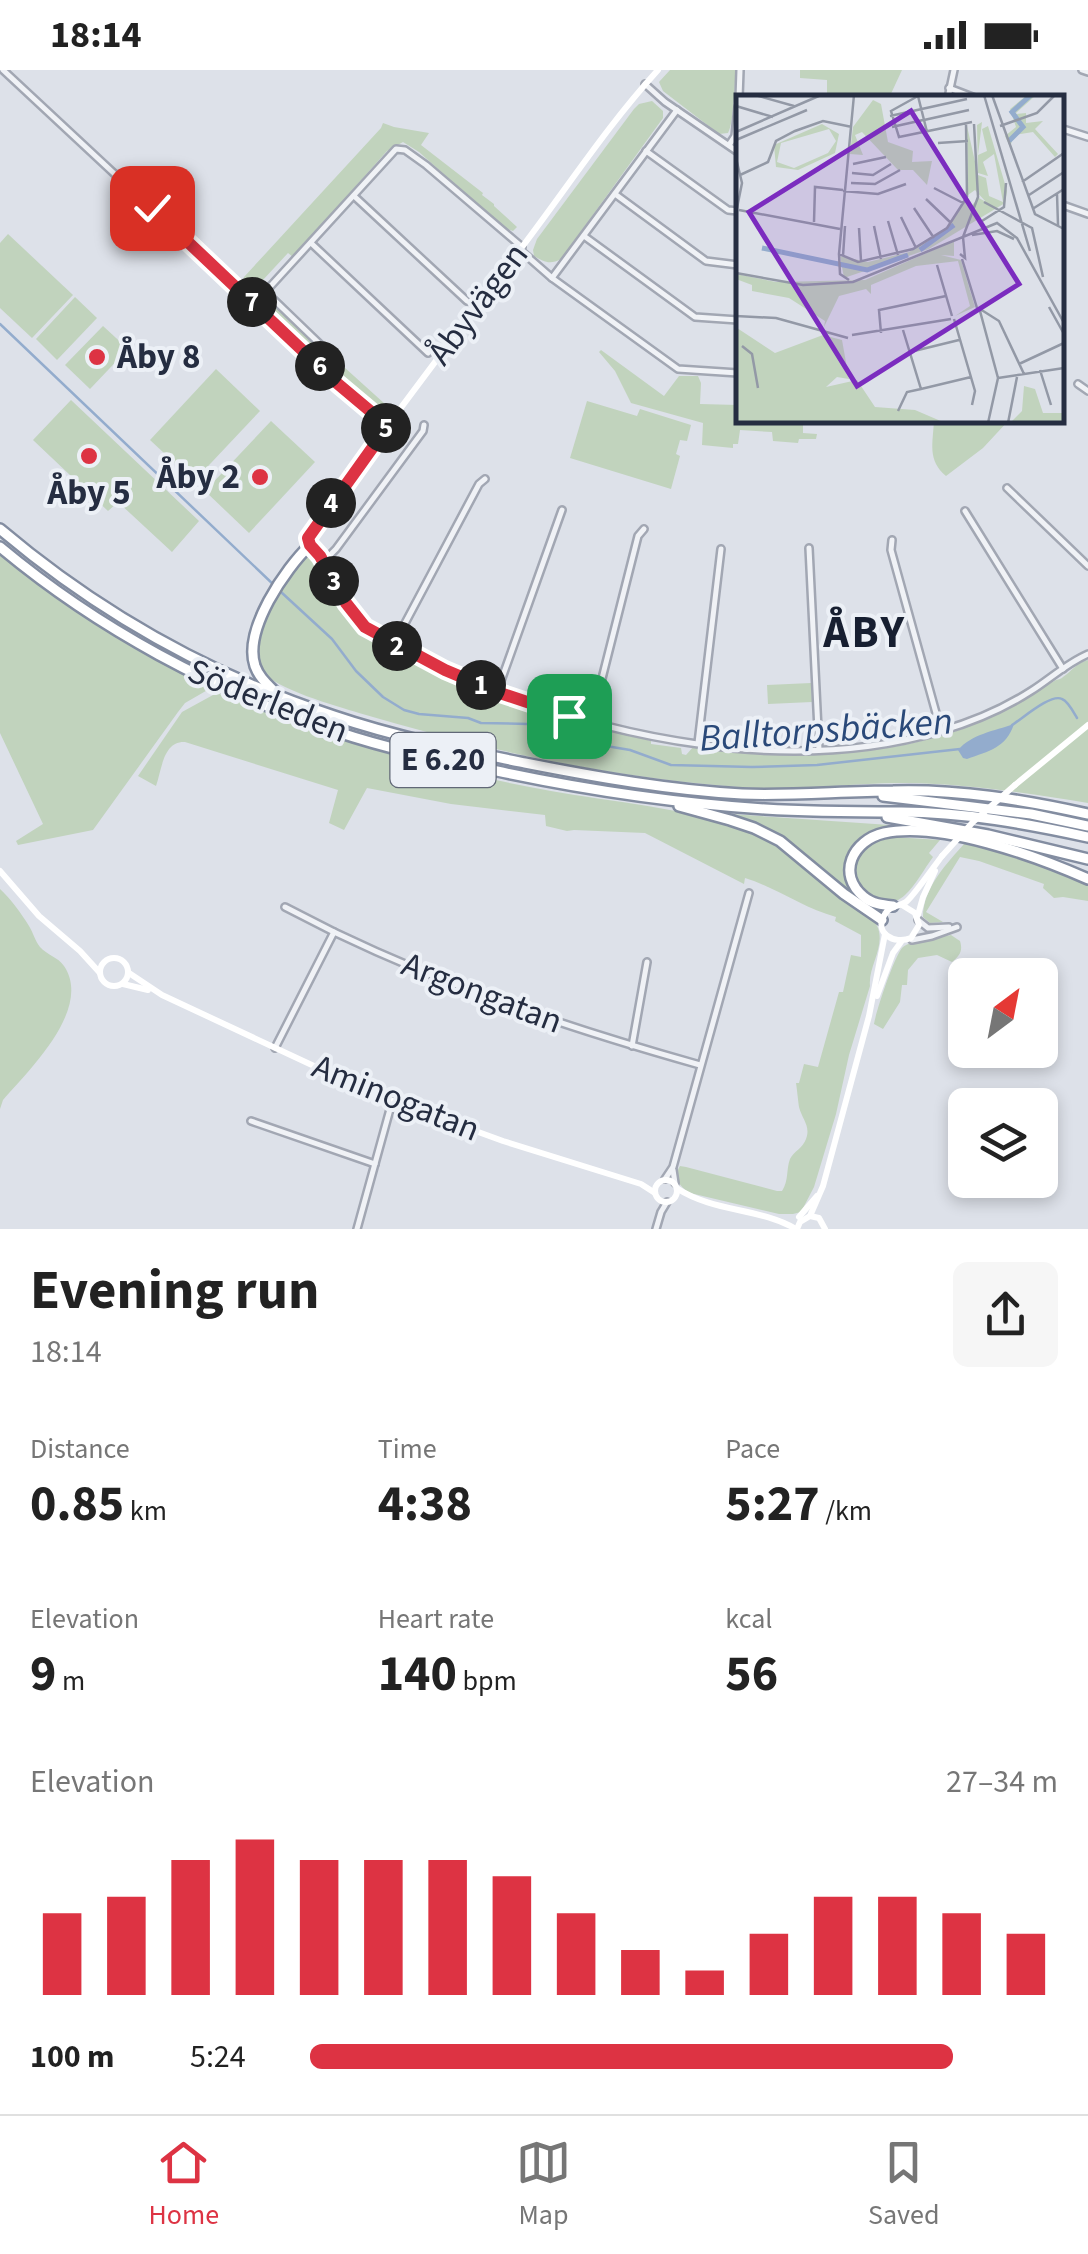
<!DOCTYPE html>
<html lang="en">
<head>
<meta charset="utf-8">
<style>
	body { margin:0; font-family:"Source Sans 3",sans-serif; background:#f6f6f6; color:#222; height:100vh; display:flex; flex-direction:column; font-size:38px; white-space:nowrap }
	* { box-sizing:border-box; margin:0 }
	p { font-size:32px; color:#767676 }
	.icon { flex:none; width:55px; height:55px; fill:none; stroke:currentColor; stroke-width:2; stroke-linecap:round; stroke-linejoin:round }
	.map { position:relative; height:1159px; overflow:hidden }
	.sheet { display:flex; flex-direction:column; background:#fff; flex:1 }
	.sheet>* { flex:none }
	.needle { width:65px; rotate:32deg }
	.controls { position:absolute; left:948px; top:888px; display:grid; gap:20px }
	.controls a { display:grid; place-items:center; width:110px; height:110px; border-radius:15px; background:#fff; box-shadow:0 5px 15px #0003; font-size:50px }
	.pin { position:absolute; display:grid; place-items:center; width:85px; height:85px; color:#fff; margin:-42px; border-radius:20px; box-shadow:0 5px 15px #0006 }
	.km { position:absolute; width:50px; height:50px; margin:-25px; border-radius:50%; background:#222; color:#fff; font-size:28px; line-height:50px; text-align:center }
	.round { display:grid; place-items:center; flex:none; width:105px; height:105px; border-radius:15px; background:#f6f6f6 }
	.overview { display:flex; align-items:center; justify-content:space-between; height:170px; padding:0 30px }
	h1 { font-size:55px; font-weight:700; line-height:75px }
	.figures { display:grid; grid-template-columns:repeat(3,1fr); gap:15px; height:170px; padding:10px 30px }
	.figures div { display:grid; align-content:center }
	.figures b { font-size:50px; font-weight:700 }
	.figures small { font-size:28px; font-weight:400 }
	.figures p { font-size:28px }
	.chart { height:280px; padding:20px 30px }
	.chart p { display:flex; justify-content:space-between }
	.chart svg { width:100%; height:180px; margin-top:10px; stroke:#dd3343; stroke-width:6 }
	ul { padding:0 30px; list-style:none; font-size:32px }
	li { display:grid; grid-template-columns:160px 120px 1fr; align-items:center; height:75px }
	li i { height:25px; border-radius:12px; background:#dd3343 }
	.status { display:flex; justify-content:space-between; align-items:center; height:70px; padding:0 50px; background:#fff; direction:ltr }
	.status svg { height:28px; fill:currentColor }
	.tab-bar { display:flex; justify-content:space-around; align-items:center; height:140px; border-top:2px solid #e0e0e0; background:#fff; font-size:28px; color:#767676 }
	.tab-bar a { display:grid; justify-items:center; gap:5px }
	.tab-bar .on { color:#dd3343 }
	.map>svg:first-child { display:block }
	.green { fill:#c1d3bd }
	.water { fill:#93accd }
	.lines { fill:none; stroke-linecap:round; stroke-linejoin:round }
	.stream { stroke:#93accd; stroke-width:2.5 }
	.street-casing { stroke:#a2a7b3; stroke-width:10 }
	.highway-casing { stroke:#838da1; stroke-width:14 }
	.street { stroke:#f0f2f6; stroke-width:5 }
	.secondary { stroke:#fff; stroke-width:6 }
	.highway { stroke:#fff; stroke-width:9 }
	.secondary-bridge { stroke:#fff; stroke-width:6 }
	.route-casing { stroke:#fff; stroke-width:20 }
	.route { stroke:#dd3343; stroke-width:12 }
	.poi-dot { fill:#dd3343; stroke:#ecf0f6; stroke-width:4 }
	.labels { text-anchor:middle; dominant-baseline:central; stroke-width:8; stroke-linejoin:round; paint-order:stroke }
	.shield { fill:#ecf0f6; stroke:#616877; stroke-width:2.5 }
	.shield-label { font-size:32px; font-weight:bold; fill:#252d41 }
	.street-label { font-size:35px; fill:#252d41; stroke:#ecf0f6 }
	.poi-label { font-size:35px; font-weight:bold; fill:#252d41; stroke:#ecf0f6; text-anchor:start }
	.water-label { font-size:38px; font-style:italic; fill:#2a4979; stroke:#ecf0f6 }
	.district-label { font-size:45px; font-weight:bold; letter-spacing:2.5px; fill:#171f31; stroke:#ecf0f6 }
	.inset-river { fill:none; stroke:#93accd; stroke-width:5 }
	.inset-road { fill:none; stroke:#9399a6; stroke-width:2.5 }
	.view { fill:#7b2cbf; fill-opacity:0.15; stroke:#7b2cbf; stroke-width:5 }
	.inset-edge { fill:none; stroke:#252d41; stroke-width:5 }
</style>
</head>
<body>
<div class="status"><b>18:14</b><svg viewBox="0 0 49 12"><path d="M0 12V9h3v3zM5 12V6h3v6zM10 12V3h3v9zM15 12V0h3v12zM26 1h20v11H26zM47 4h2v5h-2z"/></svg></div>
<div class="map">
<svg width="1088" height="1159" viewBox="0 0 1088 1159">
	<rect width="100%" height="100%" fill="#dde1e9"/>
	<g class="green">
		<path d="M670,0H736C734,16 734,53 728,63L719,64L663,21L659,12Z"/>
		<path d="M800,0H902L889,28L827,27V10L800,8Z"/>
		<path d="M652,31L663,41V48L561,189C550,195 544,192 534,186L533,180L537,169L634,39L639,34Z"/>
		<path d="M383,53L394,57L429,63L421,75L483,123L482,125L494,134V136L517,157L513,161L504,158L419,82L403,72L387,81L293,187L288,183L262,211L266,215L260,221L264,227L267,228L325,284L334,288L385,334L379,338L373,335L241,215L244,207L381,58Z"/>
		<path d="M8,164L73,225L32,268L0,238V173Z"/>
		<path d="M75,227L97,248L57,290L36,269Z"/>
		<path d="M103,256L128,279L90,319L65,295Z"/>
		<path d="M601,280L664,326L679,306H698L701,313L700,334L738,335V350H803V363L817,364L816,369H799L798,373L773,371L772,362L740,360L738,374H733V378L702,375L703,353L631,333L615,301L599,282Z"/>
		<path d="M216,299L260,341L194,411L150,370Z"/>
		<path d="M71,330L199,451L172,482L118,432L108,441L33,370Z"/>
		<path d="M587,331L637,346L640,339L691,355L687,371L680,370L676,384L680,386L671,419L570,388Z"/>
		<path d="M934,350H1009L983,378L946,406C927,390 933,373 934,350Z"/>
		<path d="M271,351L315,392L249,463L205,421Z"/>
		<path d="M0,485L92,552L211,618L185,633L178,642L93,760L18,775L16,771L43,754L0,663Z"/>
		<path d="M305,486L313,489L320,495L355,554L369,565L425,595L523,635L651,671V674L681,678L682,684L686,685L694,676C793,689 896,690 989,648C1013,638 1034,622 1056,610C1059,609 1061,609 1063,607C1073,600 1075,594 1088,590V733C1028,723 967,714 907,713C856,712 805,721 754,718C620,710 488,681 359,643C337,636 274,619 263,601C248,576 272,523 289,502C294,496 300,491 305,486Z"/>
		<path d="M811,613L812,632L768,634L767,615Z"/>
		<path d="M217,619C317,668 441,701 551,721C613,732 686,738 745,759C787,775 814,807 849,834C858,841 874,846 878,858C885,878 868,896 870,916L849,985L836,1044L814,1117L801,1142L793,1144H779L690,1123C680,1117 672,1108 680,1096L686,1097L777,1121H782C789,1110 786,1100 790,1089C794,1081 803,1078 806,1069C811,1056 802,1049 799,1037C798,1031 797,1019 796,1013H799L804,994L818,997L839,922H843L851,885L861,887V865L835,851L836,847C803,838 777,818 745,808L744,814L645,763L574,760L567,761L546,756L545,745L451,734L367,718L344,760L329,753L338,720L185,672C163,671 162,699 156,716L138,706L182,642L213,625Z"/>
		<path d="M730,744L904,756C896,757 887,756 879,758C857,763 840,784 845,807C847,815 852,822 857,829L813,790L781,766Z"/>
		<path d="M894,767L940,770L929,783L933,787C924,799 916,815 905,825C868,859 822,773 894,767Z"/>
		<path d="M965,773L1024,789L1088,813V831L1063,827L1054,828L1043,818L1044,814L979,791L960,787L926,842L943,852L930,853L923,847C923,818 947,793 965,773Z"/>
		<path d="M0,819C11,829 21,843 29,856C33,862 35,871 40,877C47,885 58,887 64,896C93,939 28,1001 3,1030L0,1039Z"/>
		<path d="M951,865L960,871C963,881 960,885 952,892L937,885L918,888L908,900L907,915H902L900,932L883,959L874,954C876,941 895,884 903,877C912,870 939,867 951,865Z"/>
	</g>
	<path class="water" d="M1014,654C1006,678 989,681 967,689L963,688L958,680C972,664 994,661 1014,654Z"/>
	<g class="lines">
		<g class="stream">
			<path d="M0,254L275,516"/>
			<path d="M281,522L332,569L356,601L383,627L404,640L419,644L468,648L481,653L528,654L565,669L630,680L671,695L752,697L817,695L960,679"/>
			<path d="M1012,655C1022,649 1051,623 1062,629C1068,631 1074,643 1077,648"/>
		</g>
		<g class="street-casing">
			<g id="street">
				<path d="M3,0L339,313L387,356"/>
				<path d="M1082,0L1088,2"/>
				<path d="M645,14L665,32L738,82"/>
				<path d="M949,18L975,28"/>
				<path d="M739,28L740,0"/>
				<path d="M948,28L954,0"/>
				<path d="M1060,58L1088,67"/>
				<path d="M729,75L735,66L738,37"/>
				<path d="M646,81L728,140L738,141"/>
				<path d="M615,124L706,191L738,195"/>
				<path d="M354,126L467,231"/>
				<path d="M1060,134L1088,144"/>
				<path d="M584,166L695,247L738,250"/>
				<path d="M311,173L428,283"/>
				<path d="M520,180L552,208L678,299L738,303"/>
				<path d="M552,208L677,40"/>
				<path d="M326,280L270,226L268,219L396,79L405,80L426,95L522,177"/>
				<path d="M1078,314L1088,321"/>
				<path d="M1007,418L1088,496"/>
				<path d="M965,441L1063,599"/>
				<path d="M892,470L891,480L941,661"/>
				<path d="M310,475C332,499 339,535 365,556C393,580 432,595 466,609C610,669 788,706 941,661C972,652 1003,639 1031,621C1050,609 1067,593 1088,584"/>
				<path d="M809,478L819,680"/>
				<path d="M323,492L336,479L423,361L424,355"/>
				<path d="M394,574L479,414L485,409"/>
				<path d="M497,622L562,440"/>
				<path d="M591,652L638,466L644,459"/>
				<path d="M698,673L721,479"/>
				<path d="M285,837L334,862"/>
				<path d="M918,850L928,858L949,857"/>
				<path d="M912,870L932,866L957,857"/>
				<path d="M632,976L647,892"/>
				<path d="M275,978L334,862C455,920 572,959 700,995"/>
				<path d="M251,1051L375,1094"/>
				<path d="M673,1100L675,1113"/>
				<path d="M665,1109L673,1097L749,823"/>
				<path d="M357,1159L392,1032"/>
				<path d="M656,1159L661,1142L667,1132"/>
			</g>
		</g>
		<g class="highway-casing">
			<g id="highway">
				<path d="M0,459C98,542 212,606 334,646C396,667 461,680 525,693C597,707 669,720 742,724C792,726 843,721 893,721C959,719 1024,730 1088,744"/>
				<path d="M0,477C98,559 214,621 335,661C388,679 442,690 497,701C586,720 674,733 765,739C811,742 856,742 901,742C963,742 1028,754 1088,767"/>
				<path d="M274,621C266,613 259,607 255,596C243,560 285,499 310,475"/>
				<path d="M883,726L1031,744L1088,756"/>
				<path d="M679,736L730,750L754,758L780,771L844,824L882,850"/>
				<path d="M887,747L988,765L1088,789"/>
				<path d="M893,836C883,835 872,834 864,827C836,804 853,770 884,763C940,751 1036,786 1088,809"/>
			</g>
		</g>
		<use href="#street" class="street"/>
		<g class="secondary">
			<path d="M310,475V463C377,367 448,275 519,181C565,121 606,57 658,0"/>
			<path d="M1015,715L1088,655"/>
			<path d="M0,801L39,846L80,881L100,903"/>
			<path d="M902,835L915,843L919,855L911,868C894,875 873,863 885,844C890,835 899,837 906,832C913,827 935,795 942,786"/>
			<path d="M918,845L923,827L935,801"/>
			<circle cx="114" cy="902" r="14"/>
			<path d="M129,903L162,925L374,1024L503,1071L641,1114L655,1123"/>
			<path d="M123,914L148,920"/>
			<path d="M877,926L893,883L901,872"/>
			<circle cx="666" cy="1121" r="11"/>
			<path d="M678,1119C714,1142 760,1138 796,1159"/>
			<path d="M810,1146L823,1116L869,946L885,864"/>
			<path d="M799,1147L817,1126"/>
			<path d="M797,1159L800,1152L810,1146L819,1148L825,1159"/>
		</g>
		<use href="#highway" class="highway"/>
		<path class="secondary-bridge" d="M942,786L973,752L1015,715"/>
	</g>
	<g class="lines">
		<g class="route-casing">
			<path id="route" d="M152,138L338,314L388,356L308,468L310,475L320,486L346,533L365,557L445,600L497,622L569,646"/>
		</g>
		<use href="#route" class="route"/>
	</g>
	<g class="poi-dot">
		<circle cx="97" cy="287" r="10"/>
		<circle cx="89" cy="386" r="10"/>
		<circle cx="260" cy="407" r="10"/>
	</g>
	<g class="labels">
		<rect class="shield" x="390.5" y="663" width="105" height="54" rx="8"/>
		<g class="shield-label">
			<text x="443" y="690">E 6.20</text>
		</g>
		<g class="street-label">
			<text transform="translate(478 234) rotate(-53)">Åbyvägen</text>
			<text transform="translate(268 631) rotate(22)">Söderleden</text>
			<text transform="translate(482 923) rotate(21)">Argongatan</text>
			<text transform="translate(396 1028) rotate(22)">Aminogatan</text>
		</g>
		<g class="poi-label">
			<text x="117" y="287">Åby 8</text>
			<text x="240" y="407" text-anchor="end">Åby 2</text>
			<text x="89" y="423" text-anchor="middle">Åby 5</text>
		</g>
		<g class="water-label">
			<text transform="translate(826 660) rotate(-4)">Balltorpsbäcken</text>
		</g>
		<g class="district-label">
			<text x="865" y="563">ÅBY</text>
		</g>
	</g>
	<g transform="translate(736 25)">
		<rect width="328" height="328" fill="#dde1e9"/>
		<path d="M291,0L299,1L279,19L290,18V28L307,26L299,34L322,59L319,62L297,37L278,40L274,52L269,41L280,32L274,14ZM137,5L145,9L152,47L177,56L176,67L196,66L191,90L177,75H162L126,37L119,40L127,60L114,59L117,32ZM246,27L242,60L251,56L246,34L252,31L271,96L269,108L193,154L108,183L104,161L132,167L173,157L212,132L231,104L235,111L243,103L250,107L239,95L232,100L231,31L242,80L250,83L253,101L267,107L258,59L247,67L252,81L242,78L241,30ZM86,29L103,39L99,58L62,75L40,72L38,50ZM93,34L100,46L92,58L58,73L41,67L45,48ZM218,146V161L205,160L225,165L239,212L219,221L234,211L222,166L180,171L135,190V199L130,194L103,201L88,232L89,226L53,203L16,196V190L0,184V179L40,187L129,185ZM1,233L39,258L87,240L106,245L113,284L101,282L90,292L121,285L139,312L179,315L207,327L0,328ZM288,291L299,294L307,318H327V327H275L286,316Z" fill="#c1d3bd" fill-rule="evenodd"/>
		<path class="inset-river" d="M273,46L287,32L276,17L295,0M26,153L131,175L172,160M184,155L218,130"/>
		<path class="inset-road" d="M19,0L58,11M118,0L103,159L122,167L177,154L211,133L231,102M248,0L294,156M256,0L299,119L328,134M182,1L155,16L163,42L236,27M182,1L191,37M0,11L37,22M154,21L231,4M188,25L233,15M230,28L231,102M264,31L301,18L319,0M156,32L187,25M0,37L85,0M0,45L71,15M202,48L232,46M0,63L6,88L1,113M117,69L150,62M116,78L137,80L155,69M4,80L32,67L40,46L59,36L87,26L116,32M286,87L328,58M115,88L139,89L164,75M198,93L227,108M107,96L142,99L170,89M321,99L322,130M293,100L328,77M190,104L215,128M248,107L296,133L307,182M178,113L198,143M298,113L328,94M3,115L104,134M165,122L180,153M152,126L162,160M246,126L268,112L270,88M78,127L79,92L107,95M138,131L145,164M123,133L125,166M236,140L261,136L278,144M103,159L104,179L113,185M224,159L229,163L227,142L242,102L238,29M107,161L109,131M226,164L241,213M201,170L216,221M0,178L67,190L117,187L261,128L281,143L328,228M313,212L328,239M244,214L263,226L288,279M244,216L262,283L252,328M0,221L40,223L112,243M218,224L239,296L236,310M167,235L185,294L235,282M145,238L143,215L210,201M116,240L215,224M6,251L16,259L22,293M174,257L223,245M283,269L328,248M304,275L315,310M262,283L328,273M162,316L171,297L185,294M272,328L281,282"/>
		<path class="view" d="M175,16L283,189L121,291L13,117Z"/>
		<rect width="328" height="328" class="inset-edge"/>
	</g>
</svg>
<div class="controls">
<a><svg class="needle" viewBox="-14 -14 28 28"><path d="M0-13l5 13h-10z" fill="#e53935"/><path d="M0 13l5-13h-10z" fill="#767676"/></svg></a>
<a><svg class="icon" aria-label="layers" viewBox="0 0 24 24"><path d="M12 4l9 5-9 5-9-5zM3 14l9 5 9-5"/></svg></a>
</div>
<div class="pin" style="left:569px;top:646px;background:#1e9e55"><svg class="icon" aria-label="arrive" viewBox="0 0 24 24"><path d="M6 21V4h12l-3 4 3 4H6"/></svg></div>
<div class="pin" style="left:152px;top:138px;background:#d93025"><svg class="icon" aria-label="check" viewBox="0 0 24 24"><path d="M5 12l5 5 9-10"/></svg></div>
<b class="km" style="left:481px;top:615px">1</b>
<b class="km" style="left:397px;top:576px">2</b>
<b class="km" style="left:334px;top:511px">3</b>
<b class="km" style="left:331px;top:433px">4</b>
<b class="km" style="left:386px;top:358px">5</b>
<b class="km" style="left:320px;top:296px">6</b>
<b class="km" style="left:252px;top:232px">7</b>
</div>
<section class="sheet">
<div class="overview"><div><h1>Evening run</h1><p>18:14</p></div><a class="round"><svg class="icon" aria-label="share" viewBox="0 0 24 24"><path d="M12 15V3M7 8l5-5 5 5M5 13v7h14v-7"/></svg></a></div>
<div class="figures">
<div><p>Distance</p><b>0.85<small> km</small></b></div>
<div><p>Time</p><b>4:38</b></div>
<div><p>Pace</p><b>5:27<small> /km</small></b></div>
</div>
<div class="figures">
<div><p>Elevation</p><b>9<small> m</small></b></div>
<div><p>Heart rate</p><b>140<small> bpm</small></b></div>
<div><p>kcal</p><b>56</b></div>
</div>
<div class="chart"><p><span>Elevation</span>27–34 m</p>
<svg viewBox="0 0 160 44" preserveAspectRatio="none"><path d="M5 44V24M15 44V20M25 44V11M35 44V6M45 44V11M55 44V11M65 44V11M75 44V15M85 44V24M95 44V33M105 44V38M115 44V29M125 44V20M135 44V20M145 44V24M155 44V29"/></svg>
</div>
<ul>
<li><b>100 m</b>5:24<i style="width:86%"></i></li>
</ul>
</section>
<nav class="tab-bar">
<a class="on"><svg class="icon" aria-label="home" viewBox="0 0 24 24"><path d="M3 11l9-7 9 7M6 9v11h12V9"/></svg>Home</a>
<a><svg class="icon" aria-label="map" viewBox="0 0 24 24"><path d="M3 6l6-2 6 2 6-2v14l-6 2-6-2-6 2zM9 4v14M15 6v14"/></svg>Map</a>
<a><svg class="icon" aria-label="saved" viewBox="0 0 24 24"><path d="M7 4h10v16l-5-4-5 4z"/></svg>Saved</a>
</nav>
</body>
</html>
